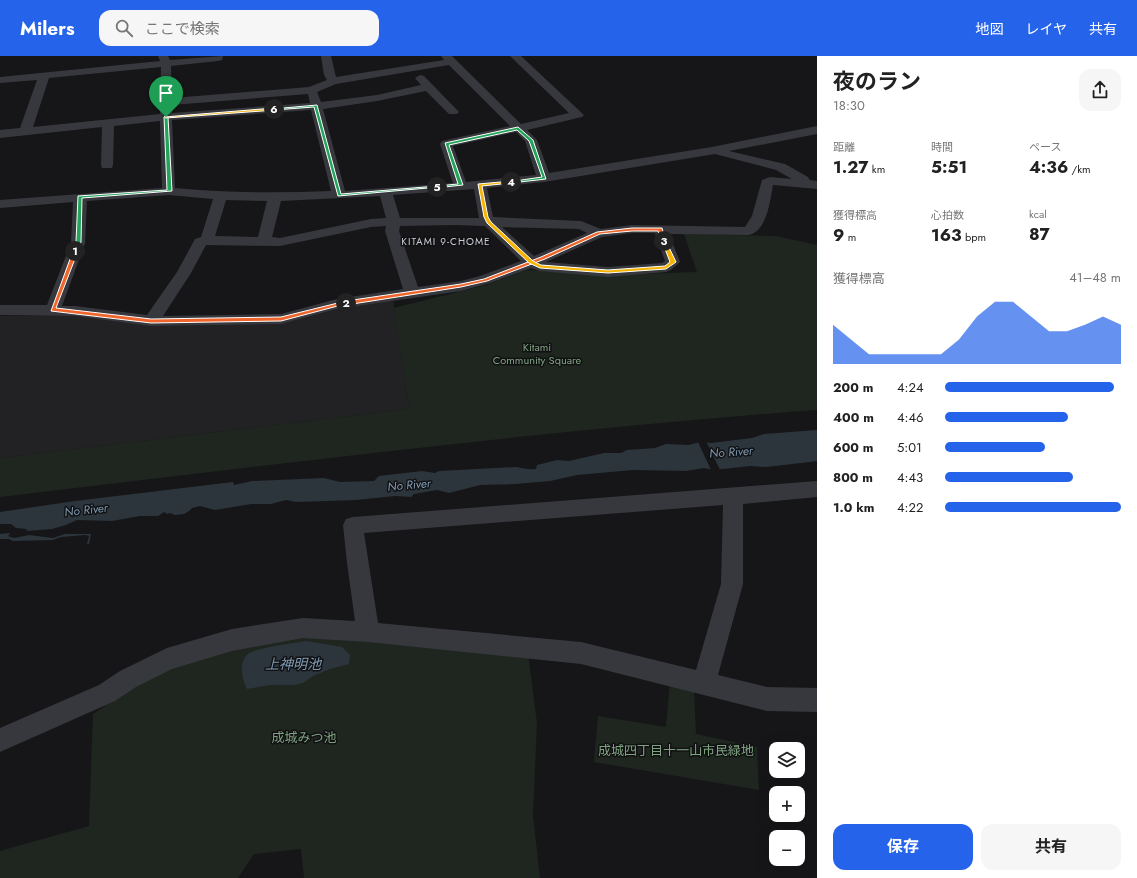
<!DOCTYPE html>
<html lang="ja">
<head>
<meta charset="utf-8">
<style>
	body { margin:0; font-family:Jost,"Noto Sans JP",sans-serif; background:#f6f6f6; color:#222; height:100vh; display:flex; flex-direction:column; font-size:15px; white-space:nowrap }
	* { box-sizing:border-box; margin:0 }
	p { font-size:13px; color:#767676 }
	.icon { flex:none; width:22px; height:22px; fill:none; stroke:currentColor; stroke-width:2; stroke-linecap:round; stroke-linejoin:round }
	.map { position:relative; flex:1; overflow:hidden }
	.drawer { display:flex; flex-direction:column; background:#fff; width:320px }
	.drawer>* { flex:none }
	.tools { position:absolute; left:769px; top:686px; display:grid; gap:8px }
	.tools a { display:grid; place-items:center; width:36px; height:36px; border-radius:8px; background:#fff; box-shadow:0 4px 16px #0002; font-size:20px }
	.pin { position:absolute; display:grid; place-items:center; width:34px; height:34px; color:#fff; margin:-41px -17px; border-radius:50% 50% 50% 0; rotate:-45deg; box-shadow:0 0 4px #0007 }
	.pin .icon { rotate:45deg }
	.km { position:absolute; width:20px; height:20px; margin:-10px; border-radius:50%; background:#222; color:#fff; font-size:11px; line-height:20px; text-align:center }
	.round { display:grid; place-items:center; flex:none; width:42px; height:42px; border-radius:12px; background:#f6f6f6 }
	.summary { display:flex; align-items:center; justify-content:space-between; height:68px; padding:0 16px }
	h1 { font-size:22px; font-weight:700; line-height:30px }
	.metrics { display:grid; grid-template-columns:repeat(3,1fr); gap:6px; height:68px; padding:4px 16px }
	.metrics div { display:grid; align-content:center }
	.metrics b { font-size:17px; font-weight:700 }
	.metrics small { font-size:11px; font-weight:400 }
	.metrics p { font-size:11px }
	.chart { height:112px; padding:8px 16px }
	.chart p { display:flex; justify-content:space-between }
	.chart svg { width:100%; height:72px; margin-top:4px; fill:#2563eb; opacity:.7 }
	.action { display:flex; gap:8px; margin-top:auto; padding:8px 16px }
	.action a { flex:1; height:46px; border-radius:12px; background:#2563eb; color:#fff; font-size:16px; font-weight:700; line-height:46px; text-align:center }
	.action a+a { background:#f6f6f6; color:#222 }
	ul { padding:0 16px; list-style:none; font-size:13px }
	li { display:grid; grid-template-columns:64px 48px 1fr; align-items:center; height:30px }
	li i { height:10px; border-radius:5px; background:#2563eb }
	header { display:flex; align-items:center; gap:24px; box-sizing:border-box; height:56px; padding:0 20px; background:#2563eb; color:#fff }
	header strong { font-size:19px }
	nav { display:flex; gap:22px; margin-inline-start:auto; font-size:14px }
	.search { width:280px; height:36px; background:#f6f6f6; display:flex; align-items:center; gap:10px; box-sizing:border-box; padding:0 14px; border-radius:12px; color:#767676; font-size:15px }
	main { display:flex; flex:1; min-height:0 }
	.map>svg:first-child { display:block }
	.built { fill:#222225 }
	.green { fill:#1e261f }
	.water { fill:#2c353c }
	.pier { fill:#161618 }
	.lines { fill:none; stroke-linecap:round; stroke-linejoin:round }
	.minor { fill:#37383d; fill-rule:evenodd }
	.split-1 { fill:#22a559; stroke:#fff }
	.split-2 { fill:#f0652b; stroke:#fff }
	.split-3 { fill:#f0652b; stroke:#fff }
	.split-4 { fill:#f5b400; stroke:#fff }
	.split-5 { fill:#22a559; stroke:#fff }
	.split-6 { fill:#22a559; stroke:#fff }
	.split-7 { fill:#f5b400; stroke:#fff }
	.labels { text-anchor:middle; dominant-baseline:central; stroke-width:3; stroke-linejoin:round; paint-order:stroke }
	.far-neighbourhood-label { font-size:10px; letter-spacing:1px; fill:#c9ccd4; stroke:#111113 }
	.park-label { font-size:11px; fill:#7fa381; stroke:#111113 }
	.water-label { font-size:12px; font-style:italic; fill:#7f9bb3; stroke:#111113 }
	.near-park-label { font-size:13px; fill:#7fa381; stroke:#111113 }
	.near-water-label { font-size:14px; font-style:italic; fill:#7f9bb3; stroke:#111113 }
</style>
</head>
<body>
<header>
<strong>Milers</strong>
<div class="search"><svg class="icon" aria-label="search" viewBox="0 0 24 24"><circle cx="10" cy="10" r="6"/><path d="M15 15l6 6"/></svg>ここで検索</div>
<nav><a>地図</a><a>レイヤ</a><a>共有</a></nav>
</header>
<main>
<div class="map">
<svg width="817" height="822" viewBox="0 0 817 822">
	<rect width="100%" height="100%" fill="#161618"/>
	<path class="built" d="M393,244L409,353L0,402V260H73L157,270L280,268L339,253Z"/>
	<g class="green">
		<path d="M684,178L776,180L817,189V354C544,374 272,409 0,441V402L409,353L394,252L486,229L527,214L610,219L697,216Z"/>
		<path d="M244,578L527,589L537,667L533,759L540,822H304L301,793L254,798L238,822H0V795L89,770L93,658L181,600Z"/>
		<path d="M670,625L694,634L696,678L757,691L759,734L594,706L598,660L666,671Z"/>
	</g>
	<g class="water">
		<path d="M817,374V405L810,406L766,411L750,410L714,414L704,412L686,415L633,414L577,419L550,425L516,428L480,429L449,437L437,434L425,436L414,438L411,441L395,440L356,444L296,446L286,444L271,448H251L215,454L200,450L192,452L189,455L184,458L175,459L170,457L167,458L164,456L158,460H140L112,465L77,464L66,469L52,473L27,475L26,473L16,472L11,468H0V456L75,445L233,426L234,429L252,425L324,422L340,426L374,425L379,420L422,415L435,417L439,415L516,411C523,412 529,414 536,413L537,409L557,404L569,405L604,397H621L627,394L655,392L666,388L689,389L700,386L711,387L752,382L764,378Z"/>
		<path d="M9,477L10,478L8,480L14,482L29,479L53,482L65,478H91L89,488H87L89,480L85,479L61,481L53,484L13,485L9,483H0V478Z"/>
		<path d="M306,585L342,591L350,599L349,608L330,613L313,620L303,627L294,629H270L247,633C242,623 238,607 248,598C256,592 293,587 306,585Z"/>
	</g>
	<path class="pier" d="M697,384L706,385L721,416H712Z"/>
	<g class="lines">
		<g class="minor">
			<path d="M158,0H168L170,4L223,0L222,4L218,5L171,10L172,42L309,31L327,24L324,19L321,0H331L336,21L444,4L441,0H452L521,68L569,57L510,0H521L584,59L582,61L527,74L537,84L549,117L712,91L817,70V78L729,95L785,108L808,121L810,124L817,125V133L773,129C770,145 767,175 749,179L669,178L680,206L671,214L666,216L608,221L540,215L531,212L490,227L461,235L337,253L281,268L151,270L75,260L0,259V249H47L71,187L73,146L0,152V144L162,132L160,65L114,70L113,109L112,112H102L101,109L102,71L0,82V74L20,72L37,24L0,27V21L160,5ZM449,9L510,70L442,85L440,88L453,127L345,135L323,53L377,45L426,35L449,58H457L459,56L424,20L420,19L415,22L421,29L377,39L321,46L317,36L336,28ZM161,11L160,58L33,71L49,22ZM308,38L310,47L172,57V49ZM311,54L331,135C279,137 228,137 175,132L172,64ZM516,76L525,85L536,119L466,126L453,90ZM715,98L776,114L792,123L770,121L762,124L752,160L745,171L632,169L601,173L581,165L493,161L487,132L544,126ZM474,133L479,162H400L393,139ZM169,139L213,143L201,181L195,183L177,216L147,259L75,250H62L85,187L87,145ZM380,140L386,162L371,163L280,182L272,181L281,145ZM226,144L267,145L258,181L215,180ZM455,169L485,170L521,205L480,220L461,225L418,231L399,175L400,170ZM386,170L385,175L403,233L337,243L281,258L163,260L191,217L206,189L280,190L371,171ZM502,171L579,173L587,177L534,200ZM632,177H655L665,205L662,207L608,211L546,206L602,181Z"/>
			<path d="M817,425V441L743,448V528L718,619L767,631L817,632V656L767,655L581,608L368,586L303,582L232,595L172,613L136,631L115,645L0,696V672L99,629L120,615L167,592L232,573L303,562L355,565L347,507L343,469L346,463L353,461ZM723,449L721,528L696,614L581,586L378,567L364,477Z"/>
		</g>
	</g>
	<path class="split-1" d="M166,60L168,61L172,135L82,142L81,186L77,196H74L76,186L78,140L167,134L164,61Z"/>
	<path class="split-2" d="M75,193L78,195L56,252L151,263L281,261L346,245L349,247L281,265L151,267L51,255L73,195Z"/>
	<path class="split-3" d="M632,172H662L666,185L662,186L658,175H632L600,178L545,203L487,225L461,231L346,249L343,247L346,245L461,228L484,223L541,201L597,176Z"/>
	<path class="split-4" d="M512,125L511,127L482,130L488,161L491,166L533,205L541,209L608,214L665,210L670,206L662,185L664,184L666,185L676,206L666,213L608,217L540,212L529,207L487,167L484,161L478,128Z"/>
	<path class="split-5" d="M518,71L533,84L546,123L511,127L508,126L542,121L529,85L517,74L449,89L463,129L435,132L437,130L458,128L445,87Z"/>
	<path class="split-6" d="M317,49L341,138L437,130L439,131L338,140L314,51L274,54L272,53Z"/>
	<path class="split-7" d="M274,52L276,54L166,62L164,61Z"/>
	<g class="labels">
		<g class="far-neighbourhood-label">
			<text x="446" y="185">KITAMI 9-CHOME</text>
		</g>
		<g class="park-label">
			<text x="537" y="291">Kitami<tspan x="537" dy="13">Community Square</tspan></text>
		</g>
		<g class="water-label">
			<text transform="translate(731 396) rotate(-4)">No River</text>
			<text transform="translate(409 429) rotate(-5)">No River</text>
			<text transform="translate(86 454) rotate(-6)">No River</text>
		</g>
		<g class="near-park-label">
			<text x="304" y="681">成城みつ池</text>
			<text x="676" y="694">成城四丁目十一山市民緑地</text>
		</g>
		<g class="near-water-label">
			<text x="293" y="608">上神明池</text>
		</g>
	</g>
</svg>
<div class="tools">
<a><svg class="icon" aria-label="layers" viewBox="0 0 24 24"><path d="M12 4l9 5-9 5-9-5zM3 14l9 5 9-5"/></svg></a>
<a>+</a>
<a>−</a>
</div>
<div class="pin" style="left:166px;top:61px;background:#1e9e55"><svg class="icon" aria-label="arrive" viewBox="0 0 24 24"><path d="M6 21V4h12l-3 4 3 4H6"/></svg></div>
<b class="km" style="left:75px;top:195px">1</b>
<b class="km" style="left:346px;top:247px">2</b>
<b class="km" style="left:664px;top:185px">3</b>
<b class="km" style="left:511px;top:126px">4</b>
<b class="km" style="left:437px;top:131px">5</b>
<b class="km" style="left:274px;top:53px">6</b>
</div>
<section class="drawer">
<div class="summary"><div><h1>夜のラン</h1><p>18:30</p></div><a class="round"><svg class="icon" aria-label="share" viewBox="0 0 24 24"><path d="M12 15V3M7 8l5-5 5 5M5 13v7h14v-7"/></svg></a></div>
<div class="metrics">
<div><p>距離</p><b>1.27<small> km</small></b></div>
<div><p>時間</p><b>5:51</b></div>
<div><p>ペース</p><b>4:36<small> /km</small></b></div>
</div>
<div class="metrics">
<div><p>獲得標高</p><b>9<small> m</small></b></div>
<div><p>心拍数</p><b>163<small> bpm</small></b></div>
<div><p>kcal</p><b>87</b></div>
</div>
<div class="chart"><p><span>獲得標高</span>41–48 m</p>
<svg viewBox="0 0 160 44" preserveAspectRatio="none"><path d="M0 44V20L10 29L20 38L30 38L40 38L50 38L60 38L70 29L80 15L90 6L100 6L110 15L120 24L130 24L140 20L150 15L160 20V44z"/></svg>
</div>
<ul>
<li><b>200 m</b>4:24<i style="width:96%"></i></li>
<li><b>400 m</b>4:46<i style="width:70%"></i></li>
<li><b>600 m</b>5:01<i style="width:57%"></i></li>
<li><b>800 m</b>4:43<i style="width:73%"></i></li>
<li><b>1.0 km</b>4:22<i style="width:100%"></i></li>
</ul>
<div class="action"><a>保存</a><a>共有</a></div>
</section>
</main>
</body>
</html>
